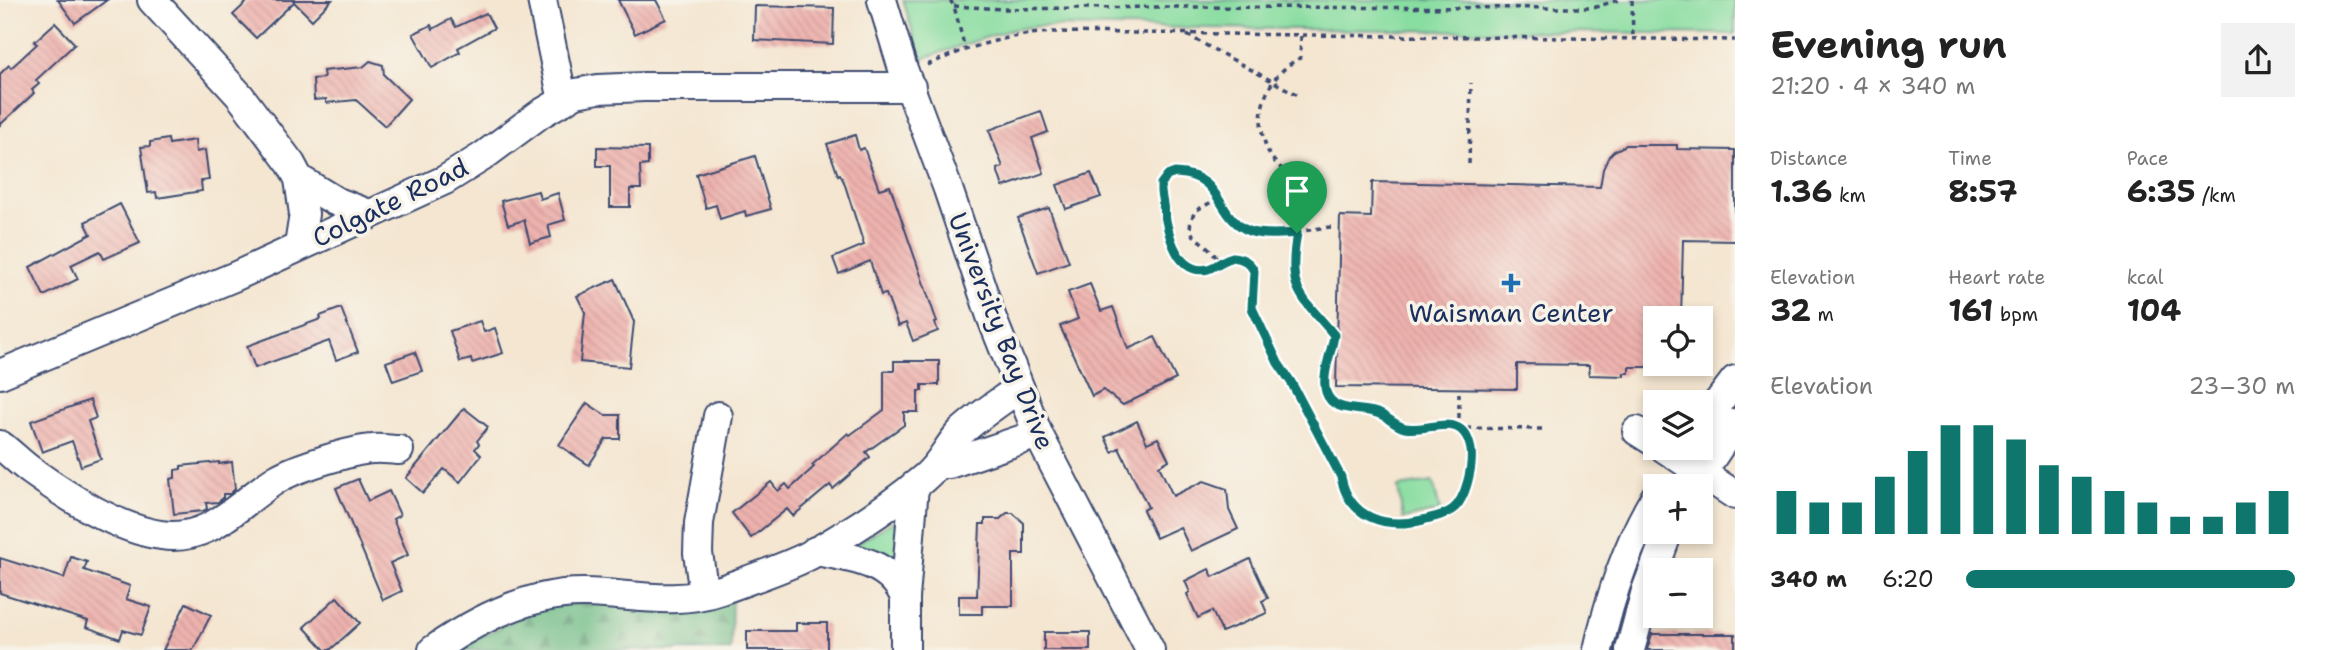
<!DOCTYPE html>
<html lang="en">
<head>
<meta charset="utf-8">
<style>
	body { margin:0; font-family:"Shantell Sans",sans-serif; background:#f2f2f2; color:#222; height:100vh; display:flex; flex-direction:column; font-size:26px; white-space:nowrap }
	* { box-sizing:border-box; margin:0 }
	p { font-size:23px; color:#767676 }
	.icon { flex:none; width:38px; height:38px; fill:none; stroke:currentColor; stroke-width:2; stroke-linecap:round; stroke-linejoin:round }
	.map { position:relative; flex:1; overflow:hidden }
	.side { display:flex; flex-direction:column; background:#fff; width:595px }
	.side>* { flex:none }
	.tools { position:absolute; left:1643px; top:306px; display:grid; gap:14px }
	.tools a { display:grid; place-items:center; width:70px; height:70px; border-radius:0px; background:#fff; box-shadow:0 4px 10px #0003; font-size:35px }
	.pin { position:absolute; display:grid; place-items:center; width:60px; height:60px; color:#fff; margin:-72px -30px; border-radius:50% 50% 50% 0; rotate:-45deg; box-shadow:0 0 7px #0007 }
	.pin .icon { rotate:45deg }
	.round { display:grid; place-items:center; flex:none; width:74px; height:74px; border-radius:0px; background:#f2f2f2 }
	.head { display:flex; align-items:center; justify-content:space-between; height:119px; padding:0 35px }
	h1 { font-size:38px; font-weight:700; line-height:52px }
	.figures { display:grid; grid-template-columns:repeat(3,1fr); gap:10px; height:119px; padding:7px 35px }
	.figures div { display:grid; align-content:center }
	.figures b { font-size:30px; font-weight:700 }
	.figures small { font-size:19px; font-weight:400 }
	.figures p { font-size:19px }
	.chart { height:196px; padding:14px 35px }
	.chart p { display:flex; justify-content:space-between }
	.chart svg { width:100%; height:126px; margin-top:7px; stroke:#0f766e; stroke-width:6 }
	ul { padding:0 35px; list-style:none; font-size:23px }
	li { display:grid; grid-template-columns:112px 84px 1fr; align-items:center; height:52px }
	li i { height:18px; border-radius:9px; background:#0f766e }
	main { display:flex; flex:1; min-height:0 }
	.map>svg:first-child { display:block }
	.green { fill:#88dda0; stroke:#52867f; stroke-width:2 }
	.forest { fill:url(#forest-firs); stroke:#447672; stroke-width:2 }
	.building { fill:url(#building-back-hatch) }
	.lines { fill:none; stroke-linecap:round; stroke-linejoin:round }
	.minor-casing { stroke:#3c4a6f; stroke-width:32 }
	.path { stroke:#3c4a6f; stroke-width:3.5; stroke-dasharray:5 5; stroke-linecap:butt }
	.minor { stroke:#fff; stroke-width:28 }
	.route-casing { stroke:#fff; stroke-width:14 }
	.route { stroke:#0f766e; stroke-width:9 }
	.poi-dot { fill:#1f6fb2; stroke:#f7f3e8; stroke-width:2.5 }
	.labels { text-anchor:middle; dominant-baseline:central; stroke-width:7; stroke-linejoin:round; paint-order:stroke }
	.street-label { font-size:26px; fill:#1b2f5e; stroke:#f7f3e8 }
	.poi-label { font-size:26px; fill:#1b2f5e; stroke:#f7f3e8 }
</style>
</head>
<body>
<main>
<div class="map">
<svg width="1735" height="650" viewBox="0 0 1735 650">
	<defs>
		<pattern id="forest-firs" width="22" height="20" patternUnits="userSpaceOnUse" patternTransform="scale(1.75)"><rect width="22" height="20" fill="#6ebc86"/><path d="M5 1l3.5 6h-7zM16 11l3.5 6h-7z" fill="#5a9971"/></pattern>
		<pattern id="building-back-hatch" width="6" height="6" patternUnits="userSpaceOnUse" patternTransform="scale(1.75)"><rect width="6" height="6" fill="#eeb2ae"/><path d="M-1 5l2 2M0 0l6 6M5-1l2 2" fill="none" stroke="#cc9998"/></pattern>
	</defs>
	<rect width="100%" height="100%" fill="#f7f3e8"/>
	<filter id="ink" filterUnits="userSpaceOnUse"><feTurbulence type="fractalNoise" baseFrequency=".0143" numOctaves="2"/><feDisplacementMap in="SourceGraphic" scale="14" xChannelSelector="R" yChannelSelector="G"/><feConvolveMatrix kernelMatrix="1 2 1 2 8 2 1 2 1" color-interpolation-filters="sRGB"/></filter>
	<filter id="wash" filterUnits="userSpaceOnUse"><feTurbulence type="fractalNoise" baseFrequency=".00686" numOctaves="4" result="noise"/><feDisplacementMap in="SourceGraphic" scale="28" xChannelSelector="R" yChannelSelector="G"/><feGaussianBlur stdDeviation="1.57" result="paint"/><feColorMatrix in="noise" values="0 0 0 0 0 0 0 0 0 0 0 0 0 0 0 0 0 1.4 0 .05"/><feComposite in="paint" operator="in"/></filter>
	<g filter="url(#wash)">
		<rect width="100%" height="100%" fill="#f4e6d1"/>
		<g class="green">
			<path d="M903,0H1735V34L1037,26L1009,30L921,59Z"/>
			<path d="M1433,482L1440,511L1403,519L1398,487Z"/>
			<path d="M894,521L899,523L896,561L890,564L859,548V542Z"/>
		</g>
		<path class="forest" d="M732,593L731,650H454L542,606Z"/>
		<g id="blocks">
			<g class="building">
				<path d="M58,0H107L75,23Z"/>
				<path d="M249,0H332L312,20L294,2L256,38L233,15Z"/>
				<path d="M618,0H656L666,19L635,34Z"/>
				<path d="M755,6L834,8L833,44L754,40Z"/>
				<path d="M486,13L494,28L458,48L460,52L432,68L413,34L431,25L433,29L451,19L456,27Z"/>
				<path d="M55,23L75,44L36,80L39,84L32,90L34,93L0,125V74L9,65L11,68L37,44L34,42Z"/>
				<path d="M370,61L383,65L384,75L409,99L385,126L356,100L326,103V99L314,100L313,79L324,78L323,71L363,67Z"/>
				<path d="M1041,111L1048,132L1032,138L1044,173L1003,187L997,169L1003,167L989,130Z"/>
				<path d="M855,135L859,150L864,148L879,189L890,186L937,322L935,323L938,331L913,341L906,323L898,326L886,294L881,295L870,261L839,274L833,258L864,245L844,182L840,174L838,175L827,144Z"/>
				<path d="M168,139L169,144L195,140L196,152L205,150L209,180L201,181L202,191L157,198L156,192L148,193L141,147L150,146V142Z"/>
				<path d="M1626,145H1677V149L1735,150V241L1683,240L1681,318H1656V367H1629V373H1624V376L1589,375V365L1517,364V389L1336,387L1340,216L1371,217L1372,182L1600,187L1603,169L1609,156L1614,151Z"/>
				<path d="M597,147L648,148V165L640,166L641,189H630V207H610V166H597Z"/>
				<path d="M755,156L771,209L746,216L745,211L720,219L716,205L706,208L696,174Z"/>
				<path d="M1091,173L1101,197L1066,209L1057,185Z"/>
				<path d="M538,191L540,199L558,193L565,220L548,225L551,237L530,243L524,220L508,225L501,201Z"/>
				<path d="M120,204L140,243L104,259L100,251L71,265L78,279L44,296L30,267L91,234L85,222Z"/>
				<path d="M1049,208L1069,262L1038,273L1018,218Z"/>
				<path d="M615,279L634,322L629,367L580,362L585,312L577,296Z"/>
				<path d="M1090,284L1101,311L1113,307L1128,349L1155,337L1176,379L1123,405L1103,390L1092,396L1060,326L1078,319L1068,292Z"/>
				<path d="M341,308L358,352L336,360L329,341L255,368L247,346L321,319L320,316Z"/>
				<path d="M480,321L484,332L495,328L503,353L472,363L471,359L460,362L450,331Z"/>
				<path d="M415,352L422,371L393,381L386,362Z"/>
				<path d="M894,361H939V385H922V391H918V412H904V425L866,452L870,457L833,489L830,485L793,516L787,509L751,538L732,513L771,482L778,491L786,484L790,489L814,467L812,465L848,433L850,435L884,410V371H894Z"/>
				<path d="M90,400L96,418L88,421L101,459L81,466L72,441L42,452L31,421Z"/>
				<path d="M587,403L605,415H620V439H606L589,465L559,445Z"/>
				<path d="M464,408L488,427L477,441L479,444L475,449L481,455L460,482L444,469L423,493L406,478Z"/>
				<path d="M1137,421L1147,443L1158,438L1169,460L1159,466L1173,496L1204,481L1227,489L1229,510L1238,529L1191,551L1180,527L1156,538L1143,510L1148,507L1119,448L1112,452L1105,437Z"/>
				<path d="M219,462V464L232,462L235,489L230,494H223V498L218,502L206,503L207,509L203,511L174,514L170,479L175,478V470L181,469V466Z"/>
				<path d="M358,479L368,501L389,491L400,515L393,519L408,555L390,563L402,591L383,600L336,488Z"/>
				<path d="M1007,513H1013L1024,523V554H1013V606H982V614H959V596H977L980,524H985V519H1000Z"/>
				<path d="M71,557L87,562L84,570L130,586L126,599L151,607L141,635L123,630L120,639L86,627L88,621L0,593V558L64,578Z"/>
				<path d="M1250,559L1268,598L1262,601L1267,613L1222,632L1212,611L1198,618L1187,594L1190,592L1185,581L1209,569L1213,577Z"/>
				<path d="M337,597L360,623L330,650H325L304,627Z"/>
				<path d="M186,603L211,615L193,650H163Z"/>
				<path d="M796,623H827V650H747V631H796Z"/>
				<rect x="1044" y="632" width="46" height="18"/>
				<path d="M1652,634H1735V650H1647Z"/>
			</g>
		</g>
	</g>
	<g filter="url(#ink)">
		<use href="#blocks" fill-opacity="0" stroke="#3c4a6f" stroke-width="2"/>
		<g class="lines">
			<g class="minor-casing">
				<g id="minor">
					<path d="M152,0L240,96L291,164L299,179L304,214L299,246"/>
					<path d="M542,0L563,101"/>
					<path d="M882,0L903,69L948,189L991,316L1038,434L1150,650"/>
					<path d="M299,179L335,201L369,214"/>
					<path d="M0,374L236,276L445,180L482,157L540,114L576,93L598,89L644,87H911"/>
					<path d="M1701,425L1735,380"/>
					<path d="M1637,431L1656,443"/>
					<path d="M0,445C11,453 21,464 33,472C68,497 117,529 161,535C210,543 240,502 277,479C295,468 352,450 373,449C382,448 391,450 399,450"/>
					<path d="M1664,448L1735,495"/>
					<path d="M940,464H949L1038,434"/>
					<path d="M1693,486L1735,423"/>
					<path d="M815,551C849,557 891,561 905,598"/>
					<path d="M704,594L698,553L699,523L718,416"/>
					<path d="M433,650C476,620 531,592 585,593C631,594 676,606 721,590C748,580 785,568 810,555C849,533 890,507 924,478C942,463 946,448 960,433C978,416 1000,402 1019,388"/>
					<path d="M905,650V598L914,486"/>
					<path d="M1598,650C1610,596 1627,544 1656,496"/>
					<path d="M1630,650L1646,591L1668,532"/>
				</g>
			</g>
			<g class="path">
				<path d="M950,0L954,6L965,49"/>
				<path d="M1632,0L1633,39"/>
				<path d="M954,6L1003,9L1163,7L1593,8L1618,0"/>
				<path d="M1187,35L1298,95"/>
				<path d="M1301,36L1300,58C1265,76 1251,117 1269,153C1275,165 1286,172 1296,180C1281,207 1297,208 1297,233C1298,247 1292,262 1293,277C1295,296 1322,320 1334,335"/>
				<path d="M927,65C969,47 1008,34 1054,32L1735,40"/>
				<path d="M1469,164L1471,83"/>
				<path d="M1219,198L1195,211C1186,231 1190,233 1205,245C1211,249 1216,257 1220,263"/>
				<path d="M1331,227C1305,229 1275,240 1250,231C1214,218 1220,162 1166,175L1161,184L1164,209L1174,250L1182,261L1193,267L1207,269L1233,256C1243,258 1250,262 1254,271L1253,308L1278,363L1291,382L1341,476C1350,523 1389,528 1429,518C1439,516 1451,513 1458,505C1464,497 1465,485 1468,475C1470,464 1473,453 1469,443C1455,408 1425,435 1402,428C1393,425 1388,417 1380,413C1358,404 1336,416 1325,389L1335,326"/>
				<path d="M1457,428L1542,429"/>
				<path d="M1459,428V391"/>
			</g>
			<use href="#minor" class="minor"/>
		</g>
	</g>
	<g class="lines" filter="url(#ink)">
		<g class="route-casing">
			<path id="route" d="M1175,173C1225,175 1214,216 1249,231C1262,236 1283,234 1297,233C1287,291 1299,293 1334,335C1332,352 1321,375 1326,392C1334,416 1365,405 1382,415C1390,419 1396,426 1405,428C1428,433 1464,408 1471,450C1473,466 1466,499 1453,509C1444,516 1433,517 1423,520C1385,529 1349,518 1341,477L1291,382L1278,363L1252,308L1254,271C1250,262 1243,258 1233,257C1224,259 1217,266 1208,269C1171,277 1165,216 1161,192V184L1167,176Z"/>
		</g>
		<use href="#route" class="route"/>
	</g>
	<path class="poi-dot" d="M1507.5 272.5h7v7h7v7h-7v7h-7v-7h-7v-7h7z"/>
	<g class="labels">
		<g class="street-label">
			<text transform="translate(390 202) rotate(-26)">Colgate Road</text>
			<text transform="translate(1002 331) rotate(69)">University Bay Drive</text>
		</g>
		<g class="poi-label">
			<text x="1511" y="312">Waisman Center</text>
		</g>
	</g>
</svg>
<div class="tools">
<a><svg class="icon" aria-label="locate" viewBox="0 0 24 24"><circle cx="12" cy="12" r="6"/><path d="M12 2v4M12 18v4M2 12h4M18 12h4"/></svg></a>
<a><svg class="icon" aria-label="layers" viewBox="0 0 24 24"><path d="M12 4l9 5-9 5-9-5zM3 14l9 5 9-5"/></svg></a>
<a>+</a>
<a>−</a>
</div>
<div class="pin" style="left:1297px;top:233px;background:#1e9e55"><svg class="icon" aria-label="arrive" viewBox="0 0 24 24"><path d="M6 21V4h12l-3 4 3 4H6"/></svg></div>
</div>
<section class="side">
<div class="head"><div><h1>Evening run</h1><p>21:20 · 4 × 340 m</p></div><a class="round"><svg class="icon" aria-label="share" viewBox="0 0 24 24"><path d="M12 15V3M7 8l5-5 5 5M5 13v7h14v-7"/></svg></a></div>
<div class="figures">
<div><p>Distance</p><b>1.36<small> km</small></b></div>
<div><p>Time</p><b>8:57</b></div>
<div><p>Pace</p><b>6:35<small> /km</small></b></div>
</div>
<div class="figures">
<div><p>Elevation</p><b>32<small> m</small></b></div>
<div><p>Heart rate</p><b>161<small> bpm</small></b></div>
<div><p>kcal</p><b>104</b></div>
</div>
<div class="chart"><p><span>Elevation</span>23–30 m</p>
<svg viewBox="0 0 160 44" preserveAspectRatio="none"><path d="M5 44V29M15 44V33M25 44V33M35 44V24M45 44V15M55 44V6M65 44V6M75 44V11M85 44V20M95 44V24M105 44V29M115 44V33M125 44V38M135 44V38M145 44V33M155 44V29"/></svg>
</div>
<ul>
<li><b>340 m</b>6:20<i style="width:100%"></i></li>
</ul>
</section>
</main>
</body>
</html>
